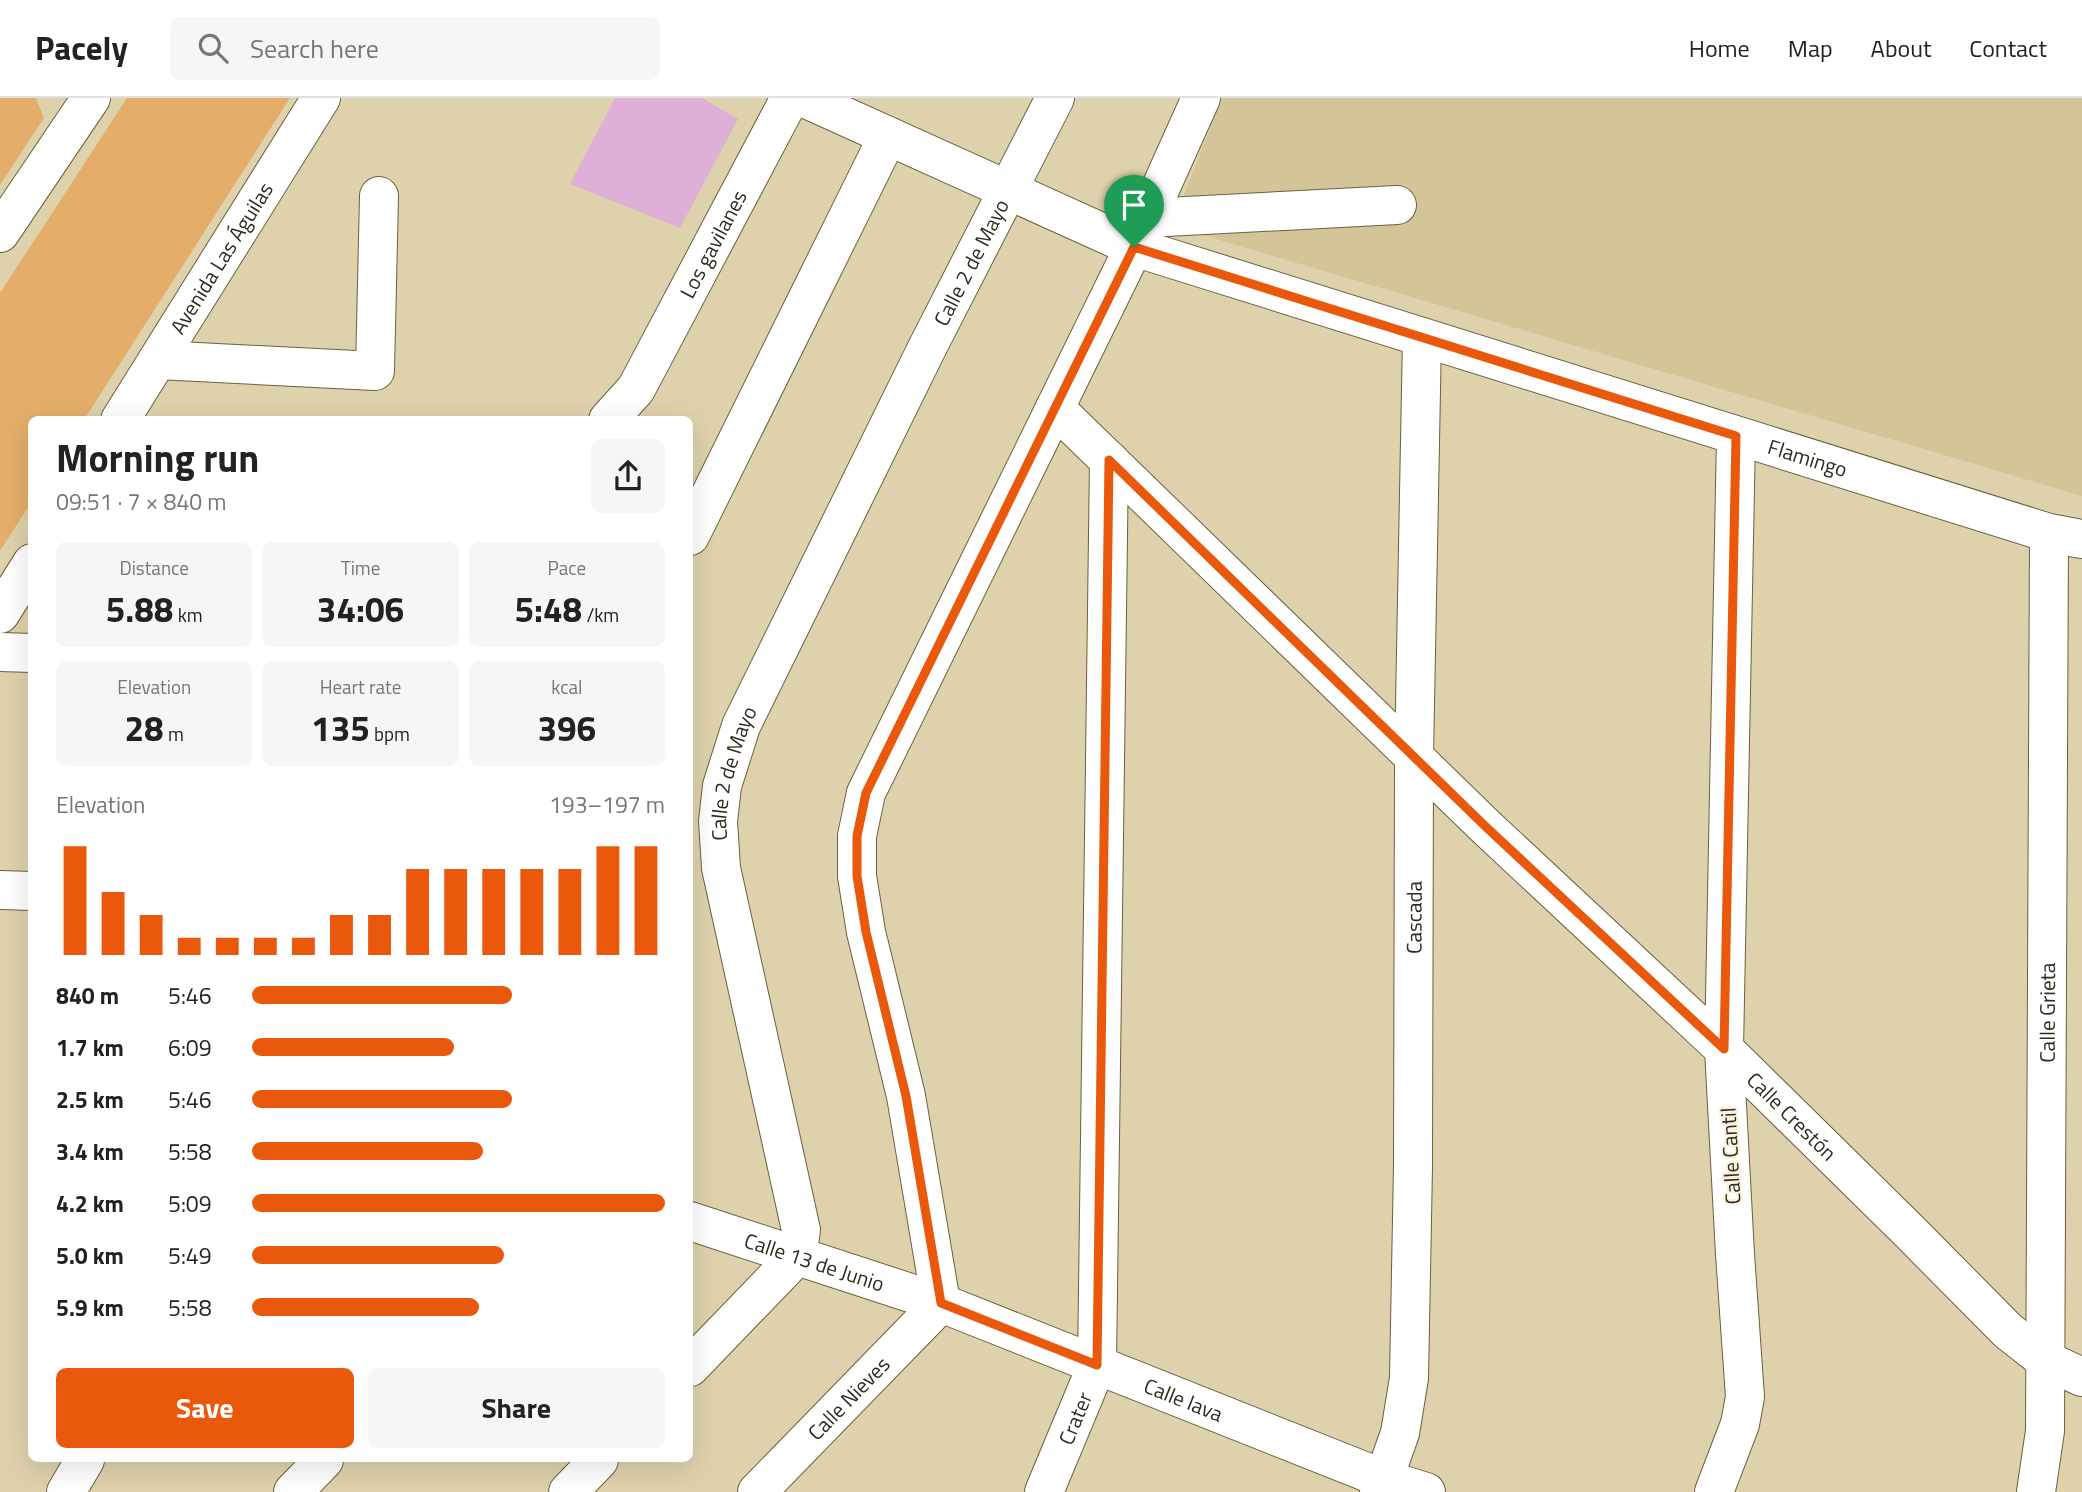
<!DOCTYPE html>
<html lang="en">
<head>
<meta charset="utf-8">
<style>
	body { margin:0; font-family:"Titillium Web",sans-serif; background:#f6f6f6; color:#222; height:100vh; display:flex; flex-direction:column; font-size:26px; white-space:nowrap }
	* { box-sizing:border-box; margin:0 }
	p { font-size:23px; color:#767676 }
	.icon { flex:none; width:38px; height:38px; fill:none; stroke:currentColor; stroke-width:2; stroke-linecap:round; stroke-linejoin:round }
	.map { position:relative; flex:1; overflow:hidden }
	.sheet { position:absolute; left:28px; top:318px; width:665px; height:1046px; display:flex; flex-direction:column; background:#fff; border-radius:10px; box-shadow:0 7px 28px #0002 }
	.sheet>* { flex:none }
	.pin { position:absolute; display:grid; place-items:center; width:60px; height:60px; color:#fff; margin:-72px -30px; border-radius:50% 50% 50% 0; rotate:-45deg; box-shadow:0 0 7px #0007 }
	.pin .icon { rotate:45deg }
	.round { display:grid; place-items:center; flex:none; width:74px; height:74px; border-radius:10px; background:#f6f6f6 }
	.overview { display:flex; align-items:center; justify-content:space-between; height:119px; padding:0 28px }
	h1 { font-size:38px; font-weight:700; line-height:52px }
	.figures { display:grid; grid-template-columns:repeat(3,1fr); gap:10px; height:119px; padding:7px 28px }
	.figures div { display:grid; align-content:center; border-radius:10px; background:#f6f6f6; text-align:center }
	.figures b { font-size:35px; font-weight:700 }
	.figures small { font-size:19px; font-weight:400 }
	.figures p { font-size:19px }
	.chart { height:196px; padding:14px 28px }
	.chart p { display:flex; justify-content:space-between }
	.chart svg { width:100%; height:126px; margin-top:7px; stroke:#ea580c; stroke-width:6 }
	.primary-button { display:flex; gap:14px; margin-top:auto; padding:14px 28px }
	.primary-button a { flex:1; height:80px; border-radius:10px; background:#ea580c; color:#fff; font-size:28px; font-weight:700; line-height:80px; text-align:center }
	.primary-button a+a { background:#f6f6f6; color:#222 }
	ul { padding:0 28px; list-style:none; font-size:23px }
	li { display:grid; grid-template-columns:112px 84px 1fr; align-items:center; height:52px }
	li i { height:18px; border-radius:9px; background:#ea580c }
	header { display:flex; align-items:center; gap:42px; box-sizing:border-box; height:98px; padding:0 35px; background:#fff; border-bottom:2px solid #e0e0e0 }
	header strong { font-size:33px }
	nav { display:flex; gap:38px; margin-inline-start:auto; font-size:24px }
	.search { width:490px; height:63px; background:#f6f6f6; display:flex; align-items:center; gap:18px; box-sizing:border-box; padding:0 24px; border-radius:10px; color:#767676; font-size:26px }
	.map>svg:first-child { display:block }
	.built { fill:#d4c598 }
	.green { fill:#deafd7 }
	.building { fill:#e4ae6a }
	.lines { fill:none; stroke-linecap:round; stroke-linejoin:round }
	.minor-casing { stroke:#6c603e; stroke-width:40 }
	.minor { stroke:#fff; stroke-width:38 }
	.route-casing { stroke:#fff; stroke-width:14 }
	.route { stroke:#ea580c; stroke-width:9 }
	.labels { text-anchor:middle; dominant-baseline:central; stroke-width:5; stroke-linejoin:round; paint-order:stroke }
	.street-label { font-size:21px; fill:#302b1c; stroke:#f9f3e0 }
</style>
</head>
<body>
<header>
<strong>Pacely</strong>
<div class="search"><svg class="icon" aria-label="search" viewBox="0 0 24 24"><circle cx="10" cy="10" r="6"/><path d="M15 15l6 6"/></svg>Search here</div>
<nav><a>Home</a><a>Map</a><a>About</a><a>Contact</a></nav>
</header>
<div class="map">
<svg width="2082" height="1394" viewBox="0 0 2082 1394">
	<rect width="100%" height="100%" fill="#ded2ac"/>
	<path class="built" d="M1222,0H2082V398L1172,128Z"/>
	<path class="green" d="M615,0H702L738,21L680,130L570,86Z"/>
	<g class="building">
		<path d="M0,0H36L44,20L0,87Z"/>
		<path d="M127,0H290L84,322H32V403L0,453V195Z"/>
	</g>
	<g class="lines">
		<g class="minor-casing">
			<g id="minor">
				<path id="s1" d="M804,0L1134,149L2049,435L2082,441"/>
				<path d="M1147,120L1397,107"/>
				<path d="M0,135L91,0"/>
				<path d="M158,262L375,273L379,98"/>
				<path id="s2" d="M1055,310L1485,728L1724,951L1908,1132L2008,1233L2045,1262L2082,1279"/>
				<path id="s3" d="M120,322L321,0"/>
				<path id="s4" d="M608,322L636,291L790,0"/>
				<path d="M690,438L888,38"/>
				<path d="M0,516L32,465"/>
				<path d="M0,554L32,555"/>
				<path d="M0,792L32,793"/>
				<path id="s5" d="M690,1123L941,1205L1384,1381L1426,1394"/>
				<path d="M941,1205L906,998L866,834L857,778V738L866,695L1134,149L1201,0"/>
				<path id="s6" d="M690,1269L797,1158L801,1132L721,770L718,723L722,688L741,628L926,252L1055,0"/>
				<path d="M66,1394L85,1362"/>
				<path d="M293,1394L324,1362"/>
				<path d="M568,1394L599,1362"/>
				<path id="s7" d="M757,1394L941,1205"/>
				<path id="s8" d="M1044,1394L1097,1267L1109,362"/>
				<path id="s9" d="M1379,1394L1400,1335L1409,1280L1413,1068L1414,659L1422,239"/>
				<path d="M1714,1394L1740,1326L1745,1299L1735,1156L1724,951L1736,338"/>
				<path id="s10" d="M2036,1394L2045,1333L2049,435"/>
			</g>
		</g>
		<use href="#minor" class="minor"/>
	</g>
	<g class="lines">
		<g class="route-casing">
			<path id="route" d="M1134,149L1736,338L1724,951L1485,728L1109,362L1097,1267L941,1205L906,998L866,834L857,778V738L866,695Z"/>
		</g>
		<use href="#route" class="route"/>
	</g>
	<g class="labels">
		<g class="street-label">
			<text stroke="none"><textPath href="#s4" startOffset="206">Los gavilanes</textPath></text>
			<text stroke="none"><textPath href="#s3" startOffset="191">Avenida Las Águilas</textPath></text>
			<text stroke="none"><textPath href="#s6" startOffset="1214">Calle 2 de Mayo</textPath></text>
			<text stroke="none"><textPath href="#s1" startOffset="1068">Flamingo</textPath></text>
			<text stroke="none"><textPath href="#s6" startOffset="648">Calle 2 de Mayo</textPath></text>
			<text stroke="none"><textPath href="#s9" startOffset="579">Cascada</textPath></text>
			<text stroke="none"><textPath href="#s10" startOffset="480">Calle Grieta</textPath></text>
			<text stroke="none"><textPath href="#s2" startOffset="1022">Calle Crestón</textPath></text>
			<text transform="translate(1730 1058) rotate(-93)">Calle Cantil</text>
			<text stroke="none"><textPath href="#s5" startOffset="131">Calle 13 de Junio</textPath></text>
			<text stroke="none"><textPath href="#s7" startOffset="131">Calle Nieves</textPath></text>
			<text stroke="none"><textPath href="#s5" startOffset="525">Calle lava</textPath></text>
			<text stroke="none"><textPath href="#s8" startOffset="80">Crater</textPath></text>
		</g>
	</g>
</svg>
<div class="pin" style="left:1134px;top:149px;background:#1e9e55"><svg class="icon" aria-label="arrive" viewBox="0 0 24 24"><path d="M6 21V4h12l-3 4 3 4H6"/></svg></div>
<section class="sheet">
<div class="overview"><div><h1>Morning run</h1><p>09:51 · 7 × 840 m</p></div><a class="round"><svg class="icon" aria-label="share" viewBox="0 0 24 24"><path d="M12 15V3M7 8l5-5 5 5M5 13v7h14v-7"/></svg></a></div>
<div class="figures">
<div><p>Distance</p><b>5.88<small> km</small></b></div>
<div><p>Time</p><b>34:06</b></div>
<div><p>Pace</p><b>5:48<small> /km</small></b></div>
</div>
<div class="figures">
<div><p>Elevation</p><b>28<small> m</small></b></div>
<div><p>Heart rate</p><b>135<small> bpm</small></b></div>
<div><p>kcal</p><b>396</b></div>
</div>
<div class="chart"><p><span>Elevation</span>193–197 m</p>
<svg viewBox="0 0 160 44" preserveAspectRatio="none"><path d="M5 44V6M15 44V22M25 44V30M35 44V38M45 44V38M55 44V38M65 44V38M75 44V30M85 44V30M95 44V14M105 44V14M115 44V14M125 44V14M135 44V14M145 44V6M155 44V6"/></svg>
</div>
<ul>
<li><b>840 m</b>5:46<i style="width:63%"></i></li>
<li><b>1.7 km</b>6:09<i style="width:49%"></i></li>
<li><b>2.5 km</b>5:46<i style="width:63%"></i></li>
<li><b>3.4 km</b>5:58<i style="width:56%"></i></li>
<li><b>4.2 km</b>5:09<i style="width:100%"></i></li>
<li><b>5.0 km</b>5:49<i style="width:61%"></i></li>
<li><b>5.9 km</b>5:58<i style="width:55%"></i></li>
</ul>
<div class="primary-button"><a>Save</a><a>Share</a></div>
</section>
</div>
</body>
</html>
